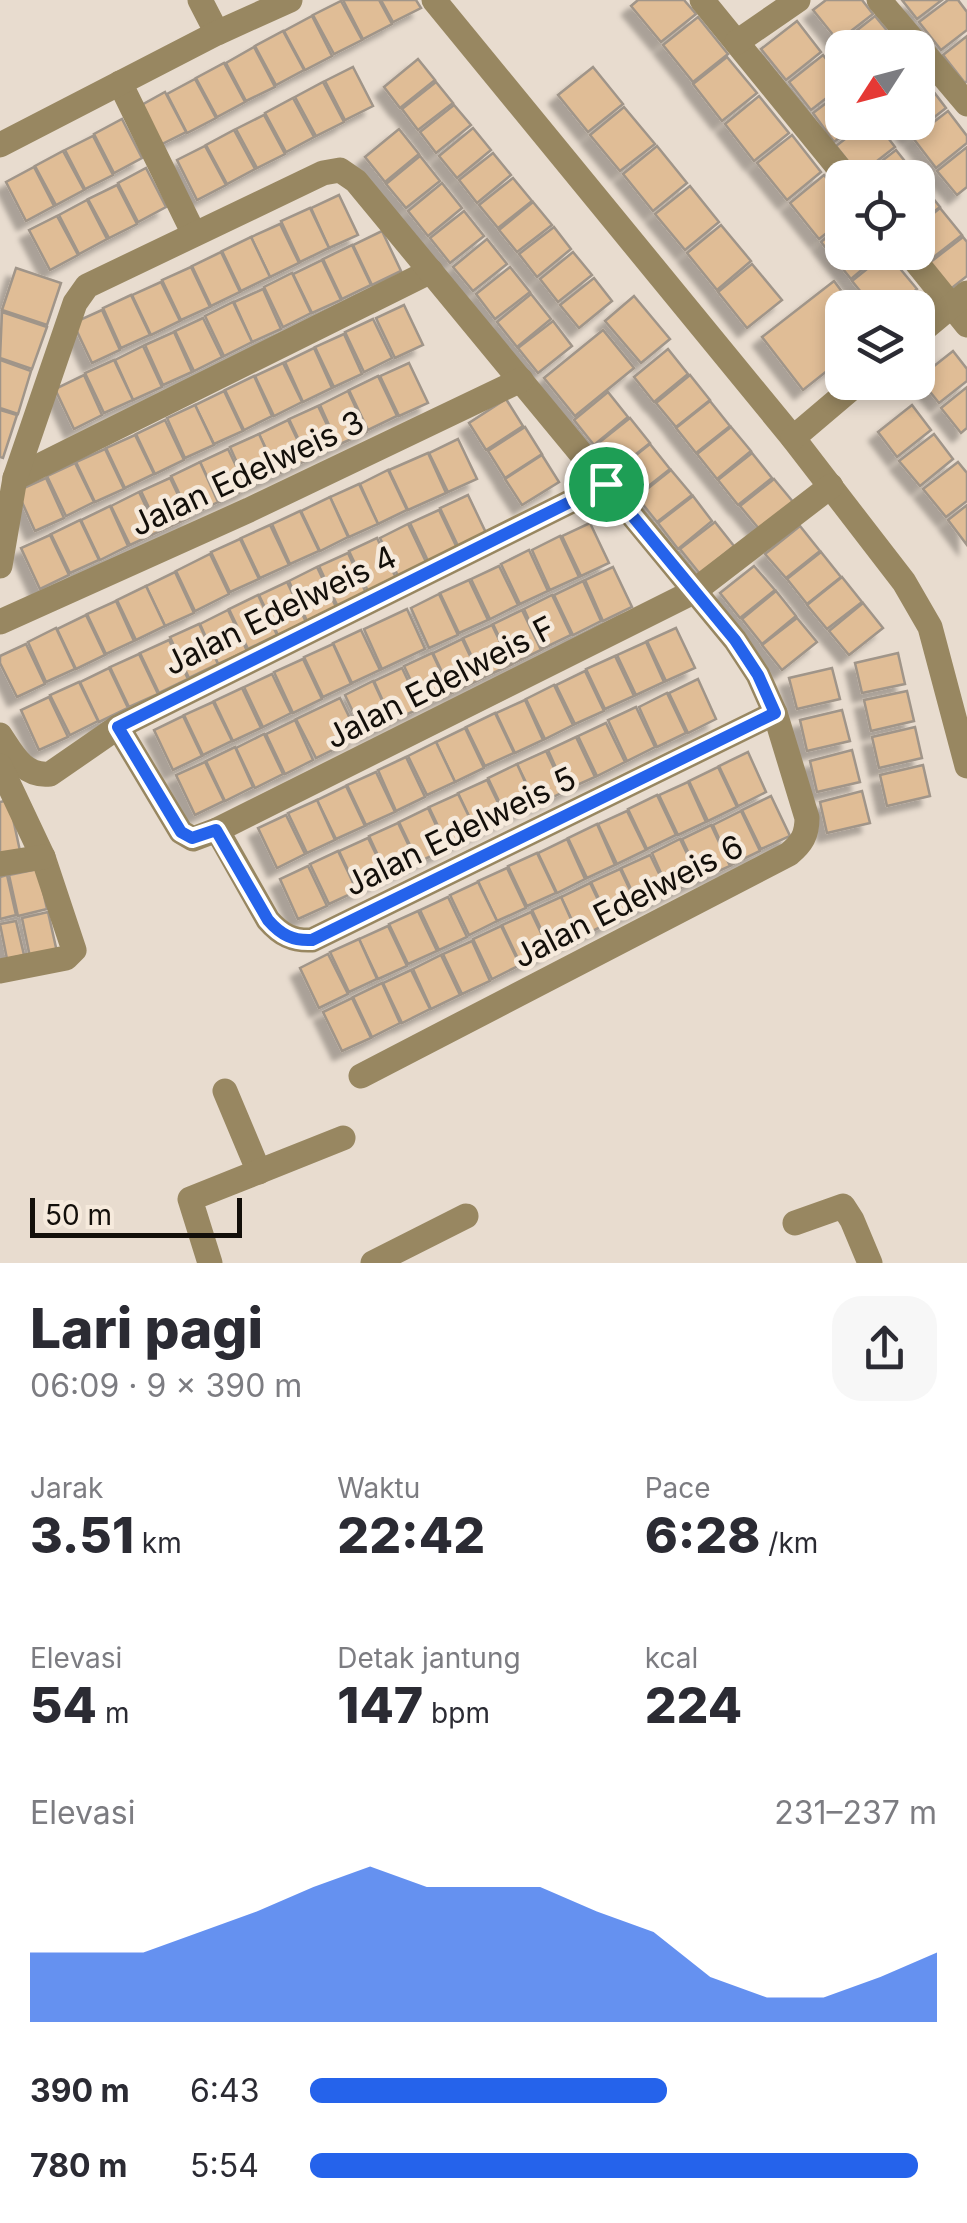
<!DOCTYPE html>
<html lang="id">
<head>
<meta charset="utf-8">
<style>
	body { margin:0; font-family:Inter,sans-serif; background:#f7f7f7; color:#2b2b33; height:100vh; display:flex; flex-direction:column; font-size:38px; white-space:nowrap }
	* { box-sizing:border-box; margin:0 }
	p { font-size:32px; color:#7c7c81 }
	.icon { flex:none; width:55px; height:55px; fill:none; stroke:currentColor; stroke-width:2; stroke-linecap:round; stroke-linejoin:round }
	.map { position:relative; height:1263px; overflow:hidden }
	.details { display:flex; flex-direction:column; background:#fff; flex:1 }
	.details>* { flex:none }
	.needle { width:65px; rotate:234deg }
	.controls { position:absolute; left:825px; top:30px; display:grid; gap:20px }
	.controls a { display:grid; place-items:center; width:110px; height:110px; border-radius:20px; background:#fff; box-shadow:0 5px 15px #0003; font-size:50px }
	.scale { position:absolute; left:30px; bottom:25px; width:212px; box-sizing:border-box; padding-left:10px; border:5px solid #130f0a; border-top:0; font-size:28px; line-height:35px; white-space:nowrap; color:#130f0a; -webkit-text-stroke:8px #f6eadc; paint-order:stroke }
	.pin { position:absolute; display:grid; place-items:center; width:85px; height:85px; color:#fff; margin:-42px; border:5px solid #fff; border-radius:50%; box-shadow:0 2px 10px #0007 }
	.round { display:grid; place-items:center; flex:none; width:105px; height:105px; border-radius:30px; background:#f7f7f7 }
	.head { display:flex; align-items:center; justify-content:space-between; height:170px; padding:0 30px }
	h1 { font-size:55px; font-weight:800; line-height:75px }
	.figures { display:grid; grid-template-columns:repeat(3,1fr); gap:15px; height:170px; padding:10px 30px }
	.figures div { display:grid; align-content:center }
	.figures b { font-size:50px; font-weight:800 }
	.figures small { font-size:28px; font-weight:400 }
	.figures p { font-size:28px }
	.chart { height:280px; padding:20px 30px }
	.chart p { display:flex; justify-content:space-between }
	.chart svg { width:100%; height:180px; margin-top:10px; fill:#2563eb; opacity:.7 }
	ul { padding:0 30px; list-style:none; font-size:32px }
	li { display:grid; grid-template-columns:160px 120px 1fr; align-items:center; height:75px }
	li i { height:25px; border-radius:12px; background:#2563eb }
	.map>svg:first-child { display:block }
	.building { fill:#e0bd96; stroke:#a09589; stroke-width:2.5; filter:url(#shadow) }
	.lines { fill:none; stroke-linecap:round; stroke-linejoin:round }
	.street { stroke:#988761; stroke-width:25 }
	.route-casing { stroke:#fff; stroke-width:20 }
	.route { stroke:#2563eb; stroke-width:12 }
	.labels { text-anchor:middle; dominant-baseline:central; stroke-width:9; stroke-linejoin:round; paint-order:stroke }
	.street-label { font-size:32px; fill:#130f0a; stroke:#f6eadc }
</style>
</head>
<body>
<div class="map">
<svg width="967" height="1263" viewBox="0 0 967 1263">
	<defs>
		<filter id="shadow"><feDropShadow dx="-9" dy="9" stdDeviation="2.5" flood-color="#0004"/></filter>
	</defs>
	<rect width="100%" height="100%" fill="#e8dccf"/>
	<g class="building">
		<path d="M343,0H379L392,24L363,39Z"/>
		<path d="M381,0H416L421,8L393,22Z"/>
		<path d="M638,0H684L696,14L661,42L631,6Z"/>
		<path d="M826,0H862L873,14L838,41L813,10Z"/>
		<path d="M902,0H942L917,19Z"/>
		<path d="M948,0H958L967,12V30L941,50L919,22Z"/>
		<path d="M341,1L362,40L334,54L313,15Z"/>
		<path d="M312,16L332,56L305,70L284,31Z"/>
		<path d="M875,16L898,44L894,48H845L841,43Z"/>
		<path d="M698,17L728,54L693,82L663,45Z"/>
		<path d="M797,21L821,52L786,80L761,49Z"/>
		<path d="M283,31L304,70L276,85L255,46Z"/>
		<path d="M967,36V81L965,83L943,55Z"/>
		<path d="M254,47L275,87L246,101L226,63Z"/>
		<path d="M823,55L842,79V86L811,110L789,82Z"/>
		<path d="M727,57L757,93L722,121L693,84Z"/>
		<path d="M418,59L435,80L400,108L384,87Z"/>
		<path d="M224,63L245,102L217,117L196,78Z"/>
		<path d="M353,67L373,106L345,120L325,81Z"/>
		<path d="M593,67L623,104L588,132L558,95Z"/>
		<path d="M195,79L216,118L187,133L167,94Z"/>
		<path d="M924,79L946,108L910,136L900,122H918V84Z"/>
		<path d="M323,82L344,122L316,136L295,97Z"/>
		<path d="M436,82L453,103L418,130L402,109Z"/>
		<path d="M842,91V122H859L834,142L813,113Z"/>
		<path d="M165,92L186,132L158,146L138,107Z"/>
		<path d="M759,96L789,133L754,161L725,124Z"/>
		<path d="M293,98L314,137L286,152L265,113Z"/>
		<path d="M454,105L471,125L436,153L420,132Z"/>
		<path d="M624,107L655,144L620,171L590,135Z"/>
		<path d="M948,111L967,136V143L936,168L913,138Z"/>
		<path d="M264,115L285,154L257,168L236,129Z"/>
		<path d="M122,119L142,158L114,173L94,134Z"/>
		<path d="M867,122H876L895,147L859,175L836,146Z"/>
		<path d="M473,128L491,150L457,178L439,156Z"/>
		<path d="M399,129L419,154L385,182L365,157Z"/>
		<path d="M234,130L255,169L227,184L206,145Z"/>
		<path d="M792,135L821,172L787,200L757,163Z"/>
		<path d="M93,136L113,175L85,189L65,150Z"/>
		<path d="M205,146L226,185L197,200L177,160Z"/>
		<path d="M657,146L687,183L653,211L623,174Z"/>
		<path d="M967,147V187L957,195L937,171Z"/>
		<path d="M896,150L919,179L862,178L861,177Z"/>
		<path d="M63,151L84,190L56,205L35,166Z"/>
		<path d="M493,153L511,175L477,203L459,180Z"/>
		<path d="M420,156L440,181L406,208L386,184Z"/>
		<path d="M34,167L54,206L26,221L6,182Z"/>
		<path d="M146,168L166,207L138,222L118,183Z"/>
		<path d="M824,175L842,197V221L819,239L790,203Z"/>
		<path d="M513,178L532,201L498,228L479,205Z"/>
		<path d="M920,182L940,207L918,224V184Z"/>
		<path d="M442,183L462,208L428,236L408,211Z"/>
		<path d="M117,185L137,224L109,238L88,199Z"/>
		<path d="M690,186L719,222L685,250L655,214Z"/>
		<path d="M339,195L358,235L329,248L311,208Z"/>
		<path d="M87,200L107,239L79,254L59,215Z"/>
		<path d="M533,202L552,225L517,252L499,230Z"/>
		<path d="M310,208L329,248L300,262L281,221Z"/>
		<path d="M940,208L962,235L926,263L918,251V226Z"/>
		<path d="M464,211L484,236L450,263L430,238Z"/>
		<path d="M57,216L78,255L50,270L29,230Z"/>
		<path d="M280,224L299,263L270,277L251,237Z"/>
		<path d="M842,224V252H883L851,279L821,242Z"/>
		<path d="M721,225L751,261L717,290L687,253Z"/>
		<path d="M554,227L571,249L537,277L519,254Z"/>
		<path d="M382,231L401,271L372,285L353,245Z"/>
		<path d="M251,237L270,277L241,291L222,251Z"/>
		<path d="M963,237L967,242V276L948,291L928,264Z"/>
		<path d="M487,239L507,264L473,291L453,267Z"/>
		<path d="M352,245L371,285L342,299L323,259Z"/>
		<path d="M221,252L240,292L211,306L192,266Z"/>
		<path d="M573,252L592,275L558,302L540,279Z"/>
		<path d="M887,253L917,289L894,308H874L852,281Z"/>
		<path d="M322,260L341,300L312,313L293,274Z"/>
		<path d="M752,264L782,300L747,328L718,292Z"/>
		<path d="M191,267L210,307L181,320L162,280Z"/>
		<path d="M510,267L530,292L495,319L476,294Z"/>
		<path d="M16,268L61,283L47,325L2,310Z"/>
		<path d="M292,273L311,313L283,327L264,287Z"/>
		<path d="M594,278L612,301L579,328L560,305Z"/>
		<path d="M834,281L854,308H842V359L803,390L762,337Z"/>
		<path d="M161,282L180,321L151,335L132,295Z"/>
		<path d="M263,289L281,329L252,342L234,302Z"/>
		<path d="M531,294L551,319L517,347L497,322Z"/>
		<path d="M131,295L150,335L121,348L103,308Z"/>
		<path d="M634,296L670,339L641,363L605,321Z"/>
		<path d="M233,302L252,342L224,356L205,316Z"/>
		<path d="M404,305L423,345L395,358L376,318Z"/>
		<path d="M102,310L120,350L92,363L73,323Z"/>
		<path d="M2,312L47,327L32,369L0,358Z"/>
		<path d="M203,318L222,357L194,371L175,331Z"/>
		<path d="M373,319L392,358L364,372L345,332Z"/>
		<path d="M553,321L572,346L538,373L518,348Z"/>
		<path d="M603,330L634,368L575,416L544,378Z"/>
		<path d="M174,332L192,372L163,385L145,345Z"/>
		<path d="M344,334L362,374L334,387L315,347Z"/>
		<path d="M143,346L162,387L133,400L115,360Z"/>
		<path d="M314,348L332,388L303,402L285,362Z"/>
		<path d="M668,349L688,374L654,402L634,377Z"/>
		<path d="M953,351L967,369V381L939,403L919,378Z"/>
		<path d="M0,360L31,371L18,414L0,408Z"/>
		<path d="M114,360L133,400L104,413L85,373Z"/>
		<path d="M283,363L302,402L274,416L255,376Z"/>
		<path d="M409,363L428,403L399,416L380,376Z"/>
		<path d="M84,375L102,415L74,429L55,389Z"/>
		<path d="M690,375L710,400L676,427L656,403Z"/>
		<path d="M254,376L272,416L244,430L225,390Z"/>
		<path d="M378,376L397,416L368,430L349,390Z"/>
		<path d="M967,387V428L961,433L941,408Z"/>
		<path d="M224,391L243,431L214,444L195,405Z"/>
		<path d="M348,391L367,432L338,445L320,405Z"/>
		<path d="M608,392L628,417L594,445L574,420Z"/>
		<path d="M506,399L523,426L486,450L469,423Z"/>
		<path d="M710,401L730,426L696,453L676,428Z"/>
		<path d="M195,405L214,445L185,458L167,418Z"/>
		<path d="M912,405L931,430L897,457L878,432Z"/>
		<path d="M318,406L337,446L308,459L289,419Z"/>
		<path d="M0,410L17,415L3,458L0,457Z"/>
		<path d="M630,418L650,443L616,470L596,445Z"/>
		<path d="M165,420L184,460L155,474L136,434Z"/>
		<path d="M288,420L307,460L278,474L259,434Z"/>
		<path d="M525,427L542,454L505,478L488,451Z"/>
		<path d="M731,427L751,451L717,479L697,454Z"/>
		<path d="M259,434L277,474L248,487L230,447Z"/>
		<path d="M934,434L953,459L920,486L899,461Z"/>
		<path d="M135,435L154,474L125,488L106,448Z"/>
		<path d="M458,439L477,479L448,492L429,453Z"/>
		<path d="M650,444L670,469L636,496L616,471Z"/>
		<path d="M105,449L124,489L95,502L76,462Z"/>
		<path d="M228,449L247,489L219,502L200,462Z"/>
		<path d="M428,453L446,493L408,510L389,470Z"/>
		<path d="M752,453L772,478L738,505L718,480Z"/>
		<path d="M542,455L559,482L522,505L505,479Z"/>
		<path d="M200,462L218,502L190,516L171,476Z"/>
		<path d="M958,462L967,473V501L946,517L923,489Z"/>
		<path d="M75,463L94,502L66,516L47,476Z"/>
		<path d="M388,470L407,510L378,524L360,484Z"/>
		<path d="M671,470L692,495L657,522L637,497Z"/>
		<path d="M46,478L64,518L35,531L17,491Z"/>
		<path d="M170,478L189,518L160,531L141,491Z"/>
		<path d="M774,479L794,503L760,530L740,506Z"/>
		<path d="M359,484L378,524L349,537L330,497Z"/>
		<path d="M139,492L158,532L130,545L111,506Z"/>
		<path d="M468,495L487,535L459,548L440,508Z"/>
		<path d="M693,496L712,521L678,549L658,523Z"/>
		<path d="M330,497L348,537L320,551L301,511Z"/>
		<path d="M967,505V545L948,520Z"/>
		<path d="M110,506L128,546L100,560L81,520Z"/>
		<path d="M439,510L458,550L429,563L410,523Z"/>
		<path d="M300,511L319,551L290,564L272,524Z"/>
		<path d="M80,520L99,560L70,573L51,534Z"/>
		<path d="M715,522L734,546L700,574L680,549Z"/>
		<path d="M590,523L609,563L581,576L562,536Z"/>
		<path d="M408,524L427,564L399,578L380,538Z"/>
		<path d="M270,525L289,565L260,578L241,538Z"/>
		<path d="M800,526L820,551L786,578L765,554Z"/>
		<path d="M50,535L69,575L40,589L21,548Z"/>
		<path d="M560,536L579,577L550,590L532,550Z"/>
		<path d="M377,538L396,578L368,591L349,551Z"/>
		<path d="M240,539L259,579L230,592L211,552Z"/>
		<path d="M529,550L548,591L520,604L501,564Z"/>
		<path d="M821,552L841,577L807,604L787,579Z"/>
		<path d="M348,553L366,593L338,607L319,566Z"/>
		<path d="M210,554L229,594L195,611L176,571Z"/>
		<path d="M499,566L518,605L490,619L471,579Z"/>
		<path d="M754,566L775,590L740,618L720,593Z"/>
		<path d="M317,567L336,607L307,621L289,581Z"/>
		<path d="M613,567L632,607L603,621L585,580Z"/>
		<path d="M175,572L194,613L165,626L146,586Z"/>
		<path d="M842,577L862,602L827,629L807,605Z"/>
		<path d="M469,580L488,620L459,633L440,593Z"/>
		<path d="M583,581L601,621L573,635L554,595Z"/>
		<path d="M287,582L306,622L278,635L259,595Z"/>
		<path d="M146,586L165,626L136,640L117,600Z"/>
		<path d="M776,591L796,616L762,644L742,619Z"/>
		<path d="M439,594L458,635L429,648L411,608Z"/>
		<path d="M258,595L277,635L248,649L229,609Z"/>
		<path d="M552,595L571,635L542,649L524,609Z"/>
		<path d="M116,601L134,641L106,654L87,614Z"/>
		<path d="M863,603L883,628L849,655L829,631Z"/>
		<path d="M407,609L425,649L382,669L364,629Z"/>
		<path d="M228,610L247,651L218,664L200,624Z"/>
		<path d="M522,610L541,650L512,664L493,624Z"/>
		<path d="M86,615L105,655L76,669L57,629Z"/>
		<path d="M797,618L817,642L782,670L762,645Z"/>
		<path d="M199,624L218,664L189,678L170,637Z"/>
		<path d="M492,625L511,665L482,678L463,638Z"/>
		<path d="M56,628L75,669L46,682L28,642Z"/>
		<path d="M676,628L695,668L666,681L647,641Z"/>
		<path d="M361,630L380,670L352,683L333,643Z"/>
		<path d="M462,639L481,679L452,693L433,653Z"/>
		<path d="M169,640L188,679L159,693L140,653Z"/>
		<path d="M646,642L664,682L636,695L617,655Z"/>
		<path d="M26,644L45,684L17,697L0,663V656Z"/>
		<path d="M333,644L351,684L323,697L304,657Z"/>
		<path d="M432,653L451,693L423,706L404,666Z"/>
		<path d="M898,653L905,684L862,693L855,663Z"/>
		<path d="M139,654L158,694L129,707L110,667Z"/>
		<path d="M615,656L634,696L605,709L586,669Z"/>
		<path d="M303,659L322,699L293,713L274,672Z"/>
		<path d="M109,668L128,708L99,722L80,682Z"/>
		<path d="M402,668L421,708L392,721L374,681Z"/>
		<path d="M832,668L840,699L797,709L789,678Z"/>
		<path d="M585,671L604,711L575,724L556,685Z"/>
		<path d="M272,674L291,713L263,727L244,687Z"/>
		<path d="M698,679L716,719L688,733L669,693Z"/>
		<path d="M373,681L392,722L364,735L345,695Z"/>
		<path d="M79,682L98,721L70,735L50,695Z"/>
		<path d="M554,685L573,725L545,739L526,699Z"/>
		<path d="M242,688L261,728L233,741L214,701Z"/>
		<path d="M907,691L914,721L871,731L864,700Z"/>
		<path d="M667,693L686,733L657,747L639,707Z"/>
		<path d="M49,697L68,737L39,750L21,710Z"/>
		<path d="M340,698L359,737L316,758L296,719Z"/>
		<path d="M525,700L543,740L515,753L496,713Z"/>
		<path d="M213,702L232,741L203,755L184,715Z"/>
		<path d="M636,707L655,747L627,761L608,720Z"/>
		<path d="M842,710L850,741L807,751L800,720Z"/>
		<path d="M495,713L514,753L485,766L466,727Z"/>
		<path d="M183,716L202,756L173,770L154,730Z"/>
		<path d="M295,720L313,760L285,774L266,734Z"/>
		<path d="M606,723L625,762L597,776L578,736Z"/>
		<path d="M915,727L922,758L879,768L872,737Z"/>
		<path d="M465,728L484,768L455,782L436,742Z"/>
		<path d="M264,734L283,774L255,788L236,748Z"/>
		<path d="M576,737L595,777L566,790L548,750Z"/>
		<path d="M436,742L455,782L427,795L408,756Z"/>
		<path d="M235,747L253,787L225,801L206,761Z"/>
		<path d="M852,750L860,782L817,792L810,761Z"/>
		<path d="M546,751L565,791L537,805L517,764Z"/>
		<path d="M748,752L766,792L738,806L719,766Z"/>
		<path d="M406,757L425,797L396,811L378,770Z"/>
		<path d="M205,762L224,801L195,815L176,775Z"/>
		<path d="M517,764L535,804L507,818L488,778Z"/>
		<path d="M923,765L930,796L887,806L880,775Z"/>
		<path d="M718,767L737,807L708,821L689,781Z"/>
		<path d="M376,772L395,812L366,825L347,785Z"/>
		<path d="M487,780L506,819L477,833L458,793Z"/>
		<path d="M688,782L706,822L678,835L659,795Z"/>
		<path d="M346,786L365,826L336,839L317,800Z"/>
		<path d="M862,791L870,823L827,833L820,802Z"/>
		<path d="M458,794L477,833L448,847L429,807Z"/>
		<path d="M657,795L676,835L647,849L628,809Z"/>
		<path d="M771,796L790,836L761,849L742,810Z"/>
		<path d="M9,800L20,851L0,856V802Z"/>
		<path d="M317,800L335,840L307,853L288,813Z"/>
		<path d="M428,808L447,849L418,862L399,822Z"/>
		<path d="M627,811L646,850L617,864L598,824Z"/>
		<path d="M741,811L760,851L731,865L713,825Z"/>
		<path d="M286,815L305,854L277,868L258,828Z"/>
		<path d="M398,823L417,863L388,877L369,836Z"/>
		<path d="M597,824L615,865L587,878L568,838Z"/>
		<path d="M711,825L730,866L701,879L682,839Z"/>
		<path d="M368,838L387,877L358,891L339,851Z"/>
		<path d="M567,839L585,879L557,893L538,853Z"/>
		<path d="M680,839L699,879L670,893L652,853Z"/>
		<path d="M338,851L357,891L329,904L310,864Z"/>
		<path d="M537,853L556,893L527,906L508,866Z"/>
		<path d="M650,855L669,894L640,908L621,868Z"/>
		<path d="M308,866L327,906L298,919L280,879Z"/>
		<path d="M507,868L526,908L497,921L478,881Z"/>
		<path d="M38,869L47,909L18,916L9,875Z"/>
		<path d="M620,869L639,909L610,922L591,882Z"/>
		<path d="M7,875L16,915L0,919V877Z"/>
		<path d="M478,882L497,921L469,935L450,895Z"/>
		<path d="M590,883L609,923L580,937L561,897Z"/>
		<path d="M448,897L467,937L439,950L420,910Z"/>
		<path d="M561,897L579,937L551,950L532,910Z"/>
		<path d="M418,911L437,951L408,964L389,924Z"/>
		<path d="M48,912L57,952L30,957L22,918Z"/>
		<path d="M531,912L550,952L521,965L502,925Z"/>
		<path d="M16,921L24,955L7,959L0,924Z"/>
		<path d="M388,926L407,966L378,979L359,939Z"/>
		<path d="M501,926L520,965L492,979L473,939Z"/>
		<path d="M359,939L377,979L349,992L330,952Z"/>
		<path d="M472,941L490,981L462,994L443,954Z"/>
		<path d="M328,954L348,994L319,1008L300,968Z"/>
		<path d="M441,955L460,995L431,1009L413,969Z"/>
		<path d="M411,970L430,1009L402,1023L383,983Z"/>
		<path d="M382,983L400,1023L372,1037L353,997Z"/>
		<path d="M352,998L371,1038L342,1051L323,1012Z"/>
	</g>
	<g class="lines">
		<g class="street">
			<path d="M200,0L217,33"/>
			<path d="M434,0L793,438L904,582L930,627L967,766"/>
			<path d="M702,0L847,178"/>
			<path d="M879,0L967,104"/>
			<path d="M737,42L798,0"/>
			<path d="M120,83L194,234"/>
			<path d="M0,145L217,33L290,0"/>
			<path d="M908,252L967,325"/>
			<path d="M918,334L967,293"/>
			<path d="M793,438L859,382"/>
			<path d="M15,478L431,271"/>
			<path d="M0,566L15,478L75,303L87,286L323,173L340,170L356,181L735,640L758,675L775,713L807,818C807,835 802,843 789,854L361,1076"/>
			<path d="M0,622L249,510L521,380"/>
			<path d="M118,727L181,832L193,839L217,830L693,592L831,486"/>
			<path d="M0,735C13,755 24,777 50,774L118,727L606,484"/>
			<path d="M0,766L43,857L74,950L66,958L0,971"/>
			<path d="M217,830L268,920C281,935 293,941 312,940L775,713"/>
			<path d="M0,864L43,857"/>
			<path d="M225,1091L259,1172"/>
			<path d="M795,1223L843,1206L852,1220L870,1263"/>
			<path d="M210,1263L190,1199L343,1138"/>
			<path d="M373,1263L466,1216"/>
		</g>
	</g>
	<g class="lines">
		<g class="route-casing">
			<path id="route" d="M606,484L735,640L758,675L775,713L312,940C293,941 281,935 268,920L216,830L192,838L181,832L118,727Z"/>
		</g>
		<use href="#route" class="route"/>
	</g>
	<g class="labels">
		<g class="street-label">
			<text transform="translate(247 473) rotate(-25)">Jalan Edelweis 3</text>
			<text transform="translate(280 610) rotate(-26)">Jalan Edelweis 4</text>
			<text transform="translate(440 682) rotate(-27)">Jalan Edelweis F</text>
			<text transform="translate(460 831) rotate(-26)">Jalan Edelweis 5</text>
			<text transform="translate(628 901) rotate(-27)">Jalan Edelweis 6</text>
		</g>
	</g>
</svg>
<div class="controls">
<a><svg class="needle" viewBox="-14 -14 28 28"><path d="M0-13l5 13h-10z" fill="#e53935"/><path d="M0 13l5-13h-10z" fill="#7c7c81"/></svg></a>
<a><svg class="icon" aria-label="locate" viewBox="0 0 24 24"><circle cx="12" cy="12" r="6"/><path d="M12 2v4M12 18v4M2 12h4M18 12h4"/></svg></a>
<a><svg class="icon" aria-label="layers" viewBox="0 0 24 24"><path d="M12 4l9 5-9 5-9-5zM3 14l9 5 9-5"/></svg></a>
</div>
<div class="scale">50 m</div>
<div class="pin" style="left:606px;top:484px;background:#1e9e55"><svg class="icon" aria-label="arrive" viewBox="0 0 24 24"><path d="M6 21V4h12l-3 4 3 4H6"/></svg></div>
</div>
<section class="details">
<div class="head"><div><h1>Lari pagi</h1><p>06:09 · 9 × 390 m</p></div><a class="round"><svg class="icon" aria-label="share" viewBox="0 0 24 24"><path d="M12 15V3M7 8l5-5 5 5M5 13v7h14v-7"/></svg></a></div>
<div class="figures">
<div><p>Jarak</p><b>3.51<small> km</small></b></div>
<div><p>Waktu</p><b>22:42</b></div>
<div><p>Pace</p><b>6:28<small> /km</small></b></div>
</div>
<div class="figures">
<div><p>Elevasi</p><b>54<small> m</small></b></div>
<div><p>Detak jantung</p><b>147<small> bpm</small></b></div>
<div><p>kcal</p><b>224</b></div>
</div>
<div class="chart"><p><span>Elevasi</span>231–237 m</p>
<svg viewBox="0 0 160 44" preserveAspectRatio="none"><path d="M0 44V27L10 27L20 27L30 22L40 17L50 11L60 6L70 11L80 11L90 11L100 17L110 22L120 33L130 38L140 38L150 33L160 27V44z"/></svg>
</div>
<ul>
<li><b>390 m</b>6:43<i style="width:57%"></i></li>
<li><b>780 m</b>5:54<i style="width:97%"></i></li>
</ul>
</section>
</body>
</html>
